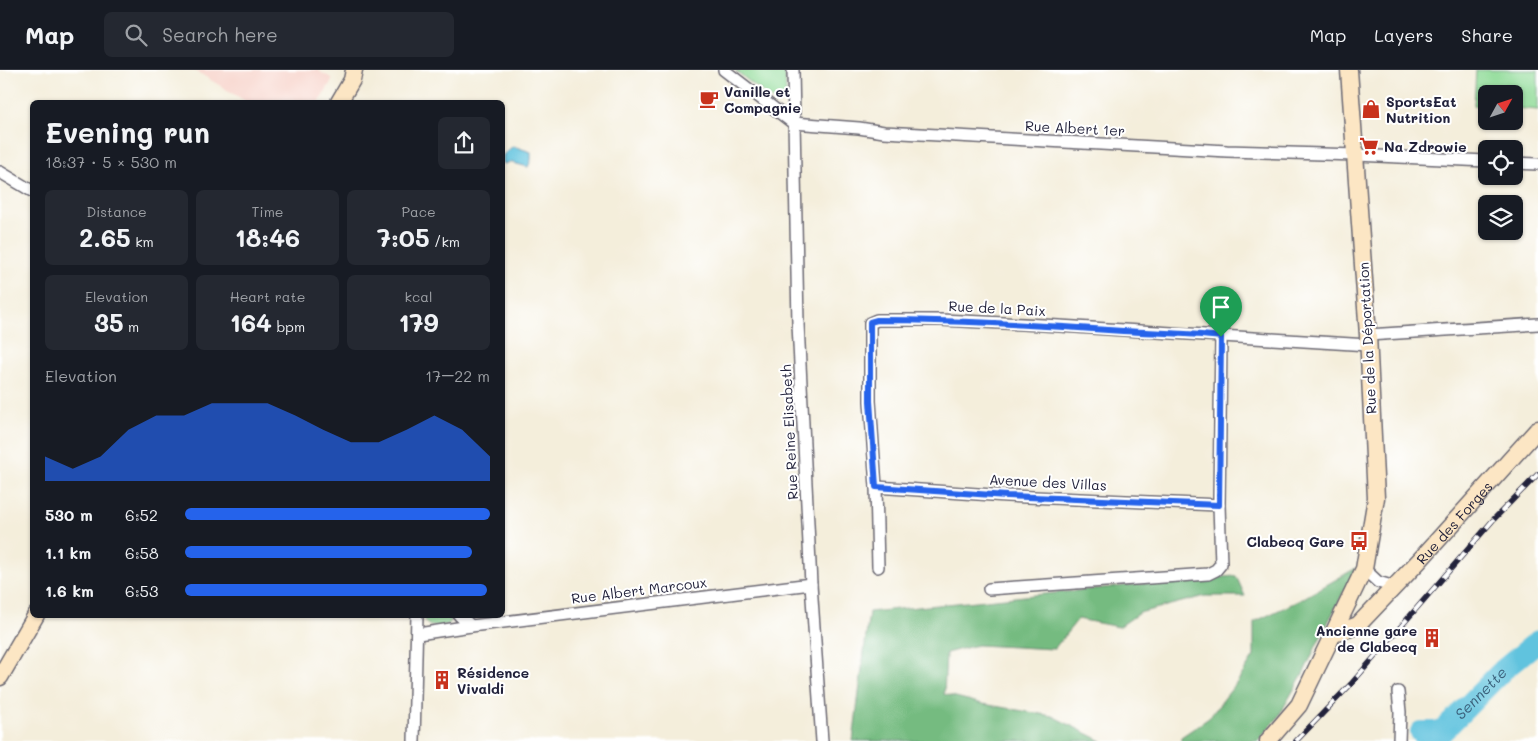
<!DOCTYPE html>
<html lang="en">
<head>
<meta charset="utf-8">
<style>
	body { margin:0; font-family:Mali,sans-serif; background:#242831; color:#f1f3f6; height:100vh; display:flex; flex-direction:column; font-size:19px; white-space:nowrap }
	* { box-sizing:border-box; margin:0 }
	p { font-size:16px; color:#9ea1a6 }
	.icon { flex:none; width:28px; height:28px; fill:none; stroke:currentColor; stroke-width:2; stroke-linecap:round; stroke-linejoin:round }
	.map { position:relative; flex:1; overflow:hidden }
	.side { position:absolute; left:30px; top:30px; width:475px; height:518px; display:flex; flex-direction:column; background:#171b24; border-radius:8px; box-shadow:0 1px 4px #0004 }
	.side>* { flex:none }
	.needle { width:32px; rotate:50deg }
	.controls { position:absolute; left:1478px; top:15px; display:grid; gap:10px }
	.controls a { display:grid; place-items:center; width:45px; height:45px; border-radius:8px; background:#171b24; box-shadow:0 1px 4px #0004; font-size:25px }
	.pin { position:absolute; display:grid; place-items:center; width:42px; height:42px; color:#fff; margin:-51px -21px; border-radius:50% 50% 50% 0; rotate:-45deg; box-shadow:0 0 5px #0007 }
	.pin .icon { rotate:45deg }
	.round { display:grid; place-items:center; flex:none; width:52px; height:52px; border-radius:8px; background:#242831 }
	.summary { display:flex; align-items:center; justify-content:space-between; height:85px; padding:0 15px }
	h1 { font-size:28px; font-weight:800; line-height:38px }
	.figures { display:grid; grid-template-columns:repeat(3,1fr); gap:8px; height:85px; padding:5px 15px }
	.figures div { display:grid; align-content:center; border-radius:8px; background:#242831; text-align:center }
	.figures b { font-size:25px; font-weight:800 }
	.figures small { font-size:14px; font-weight:400 }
	.figures p { font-size:14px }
	.chart { height:140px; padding:10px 15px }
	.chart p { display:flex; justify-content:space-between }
	.chart svg { width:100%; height:90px; margin-top:5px; fill:#2563eb; opacity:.7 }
	ul { padding:0 15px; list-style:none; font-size:16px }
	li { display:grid; grid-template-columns:80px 60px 1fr; align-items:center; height:38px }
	li i { height:12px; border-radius:6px; background:#2563eb }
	header { display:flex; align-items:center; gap:30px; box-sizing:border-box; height:70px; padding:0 25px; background:#171b24; border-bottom:1px solid #363941 }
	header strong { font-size:24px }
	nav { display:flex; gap:28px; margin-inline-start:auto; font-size:18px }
	.search { width:350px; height:45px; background:#242831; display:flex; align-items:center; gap:12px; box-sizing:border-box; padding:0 18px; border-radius:8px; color:#9ea1a6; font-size:19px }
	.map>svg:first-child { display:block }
	.built { fill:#f7d1c8 }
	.green { fill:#90db98; stroke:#597e6a }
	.forest { fill:#74bb80; stroke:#4b6e5e }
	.water { fill:#60c3de; stroke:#41728c }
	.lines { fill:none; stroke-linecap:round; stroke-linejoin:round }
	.river { stroke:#60c3de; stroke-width:22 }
	.street-casing { stroke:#6c6973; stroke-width:14 }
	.secondary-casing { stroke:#6c6973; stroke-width:19 }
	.street { stroke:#fff; stroke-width:11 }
	.secondary { stroke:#fce6c4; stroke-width:16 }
	.rail-casing { stroke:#22223b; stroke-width:5.5 }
	.rail { stroke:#fff; stroke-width:4; stroke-dasharray:11; stroke-linecap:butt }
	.route-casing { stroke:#fff; stroke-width:10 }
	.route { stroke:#2563eb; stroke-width:6 }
	.labels { text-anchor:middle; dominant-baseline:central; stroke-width:4; stroke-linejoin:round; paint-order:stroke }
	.poi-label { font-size:14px; font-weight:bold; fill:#22223b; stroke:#fff; text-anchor:start }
	.street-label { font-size:14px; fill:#22223b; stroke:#fff }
	.water-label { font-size:15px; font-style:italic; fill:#3b627c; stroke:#fff }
</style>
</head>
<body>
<header>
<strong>Map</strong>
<div class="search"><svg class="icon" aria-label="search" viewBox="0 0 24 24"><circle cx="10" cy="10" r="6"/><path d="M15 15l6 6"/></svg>Search here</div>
<nav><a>Map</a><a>Layers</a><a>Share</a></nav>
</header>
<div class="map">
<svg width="1538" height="671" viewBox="0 0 1538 671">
	<rect width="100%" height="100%" fill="#fff"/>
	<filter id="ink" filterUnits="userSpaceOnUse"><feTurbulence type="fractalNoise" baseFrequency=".02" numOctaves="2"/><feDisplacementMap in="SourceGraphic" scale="10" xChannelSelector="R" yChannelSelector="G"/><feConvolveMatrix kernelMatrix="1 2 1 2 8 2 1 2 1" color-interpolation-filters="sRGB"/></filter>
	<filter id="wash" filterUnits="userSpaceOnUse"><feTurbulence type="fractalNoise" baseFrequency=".0096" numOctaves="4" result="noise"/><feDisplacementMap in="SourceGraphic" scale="20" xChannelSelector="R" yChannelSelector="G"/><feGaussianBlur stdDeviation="1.12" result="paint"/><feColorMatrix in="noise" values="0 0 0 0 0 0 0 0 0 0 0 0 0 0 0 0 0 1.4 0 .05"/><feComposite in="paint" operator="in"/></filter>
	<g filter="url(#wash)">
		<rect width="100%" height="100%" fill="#f4eedb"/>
		<path class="built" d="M194,0H317L333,9L319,32H247Z"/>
		<g class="green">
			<path d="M735,0H785L786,26L780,31L775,32Z"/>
			<path d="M1476,0H1538V40L1514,38V24H1486V37L1474,36Z"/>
			<path d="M424,545H452V546L449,554C438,556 424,560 424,545Z"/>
		</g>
		<g class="forest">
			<path d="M1356,498L1318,572L1305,600L1277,649L1258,671H1181V667L1209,648L1238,611L1254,586V552L1300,530Z"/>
			<path d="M1236,506L1245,526H1205L1139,543L1119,557L1078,549L1054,579L977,575L946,583L944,624L983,634L1052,646L1102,671H853L869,542L1181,510Z"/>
		</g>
		<path class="water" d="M513,76L531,82V90L528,97L510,92L504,94L503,92V85Z"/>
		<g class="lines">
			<path class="river" id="s1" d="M1421,662H1442L1503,600L1538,571"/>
		</g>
	</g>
	<g filter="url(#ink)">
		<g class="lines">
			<g class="street-casing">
				<g id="street">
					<path d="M724,0L793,53"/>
					<path d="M793,0L798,254L811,514L822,671"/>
					<path d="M793,53L859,58L884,62L1227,81L1356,85L1486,91"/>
					<path d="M1514,93L1538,94"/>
					<path d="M0,102L32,121"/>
					<path d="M1368,265L1538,254"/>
					<path d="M876,417L1007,426L1219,435"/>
					<path d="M878,497L876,417L870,331V253L877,250H941L1043,255L1368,275"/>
					<path d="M1364,499L1378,512L1395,517"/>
					<path d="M989,519L1208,504L1216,500L1221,494L1219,435L1221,267"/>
					<path d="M471,556L811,514"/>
					<path d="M418,564L471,556L459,545"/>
					<path d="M1398,622L1400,642L1399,671"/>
					<path d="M414,671L417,545"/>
				</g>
			</g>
			<g class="secondary-casing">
				<g id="secondary">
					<path d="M339,32L352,10L354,0"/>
					<path id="s2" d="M1334,564L1358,555L1419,491L1538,359"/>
					<path d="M0,607L36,545"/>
					<path d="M1268,671L1299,635L1364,499L1376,428L1368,265L1349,0"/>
				</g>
			</g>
			<use href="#street" class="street"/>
			<use href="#secondary" class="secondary"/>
			<g class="rail-casing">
				<path id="rail" d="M1296,671L1351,614L1494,449L1538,404"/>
			</g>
			<use href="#rail" class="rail"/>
		</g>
	</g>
	<g class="lines" filter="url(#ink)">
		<g class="route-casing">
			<path id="route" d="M877,250C959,250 1041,255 1123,261C1156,263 1188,263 1221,267L1219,435L1007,426L876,417L870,331V252Z"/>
		</g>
		<use href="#route" class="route"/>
	</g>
	<defs>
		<g id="cafe-bare" transform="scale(1.5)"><path d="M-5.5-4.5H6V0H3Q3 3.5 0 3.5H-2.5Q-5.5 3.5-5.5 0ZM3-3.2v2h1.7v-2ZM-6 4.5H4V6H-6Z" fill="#c8321e" stroke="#fff" stroke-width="2.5" paint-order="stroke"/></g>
		<g id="shop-bare" transform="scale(1.5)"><path d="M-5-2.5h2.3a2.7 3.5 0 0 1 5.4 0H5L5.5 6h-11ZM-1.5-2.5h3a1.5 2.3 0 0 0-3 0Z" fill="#c8321e" stroke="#fff" stroke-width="2.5" paint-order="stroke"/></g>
		<g id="supermarket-bare" transform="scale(1.5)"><path d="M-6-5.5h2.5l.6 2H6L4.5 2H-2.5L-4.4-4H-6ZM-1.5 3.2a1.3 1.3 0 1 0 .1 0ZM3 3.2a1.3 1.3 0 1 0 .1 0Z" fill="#c8321e" stroke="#fff" stroke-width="2.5" paint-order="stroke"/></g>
		<g id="bus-bare" transform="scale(1.5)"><path d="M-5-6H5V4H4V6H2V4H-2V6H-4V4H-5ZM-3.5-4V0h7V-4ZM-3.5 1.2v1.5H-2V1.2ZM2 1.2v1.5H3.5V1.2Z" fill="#c8321e" stroke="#fff" stroke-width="2.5" paint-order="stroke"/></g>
		<g id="building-bare" transform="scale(1.5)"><path d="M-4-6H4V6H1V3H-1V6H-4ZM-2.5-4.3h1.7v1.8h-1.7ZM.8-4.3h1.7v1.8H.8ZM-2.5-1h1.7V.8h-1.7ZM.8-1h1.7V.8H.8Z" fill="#c8321e" stroke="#fff" stroke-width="2.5" paint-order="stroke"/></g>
	</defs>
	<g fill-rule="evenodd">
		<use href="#cafe-bare" x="709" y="29"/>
		<use href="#shop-bare" x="1371" y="39"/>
		<use href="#supermarket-bare" x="1369" y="76"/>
		<use href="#bus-bare" x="1359" y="471"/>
		<use href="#building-bare" x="1432" y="568"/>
		<use href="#building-bare" x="442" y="610"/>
	</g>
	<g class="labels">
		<g class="poi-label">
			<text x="724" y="21">Vanille et<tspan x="724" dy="16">Compagnie</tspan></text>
			<text x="1386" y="31">SportsEat<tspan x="1386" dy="16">Nutrition</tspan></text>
			<text x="1384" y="76">Na Zdrowie</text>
			<text x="1344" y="471" text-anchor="end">Clabecq Gare</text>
			<text x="1417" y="560" text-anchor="end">Ancienne gare<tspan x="1417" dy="16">de Clabecq</tspan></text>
			<text x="457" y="602">Résidence<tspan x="457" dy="16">Vivaldi</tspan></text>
		</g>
		<g class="street-label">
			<text transform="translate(1075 58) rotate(3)">Rue Albert 1er</text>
			<text transform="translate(997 238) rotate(3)">Rue de la Paix</text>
			<text transform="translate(1367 268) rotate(-93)">Rue de la Déportation</text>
			<text transform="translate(789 362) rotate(-93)">Rue Reine Elisabeth</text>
			<text transform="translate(1048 412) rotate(3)">Avenue des Villas</text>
			<text stroke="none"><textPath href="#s2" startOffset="166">Rue des Forges</textPath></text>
			<text transform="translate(639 520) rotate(-7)">Rue Albert Marcoux</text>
		</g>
		<g class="water-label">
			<text stroke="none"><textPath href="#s1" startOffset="76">Sennette</textPath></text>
		</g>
	</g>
</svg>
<div class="controls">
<a><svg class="needle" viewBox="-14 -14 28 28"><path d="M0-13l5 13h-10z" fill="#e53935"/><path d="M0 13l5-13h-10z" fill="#9ea1a6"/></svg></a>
<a><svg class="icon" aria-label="locate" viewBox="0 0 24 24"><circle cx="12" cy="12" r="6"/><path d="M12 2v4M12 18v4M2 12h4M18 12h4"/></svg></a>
<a><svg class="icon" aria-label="layers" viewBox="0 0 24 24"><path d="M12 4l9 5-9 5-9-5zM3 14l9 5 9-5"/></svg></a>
</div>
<div class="pin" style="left:1221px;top:267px;background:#1e9e55"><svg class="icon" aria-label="arrive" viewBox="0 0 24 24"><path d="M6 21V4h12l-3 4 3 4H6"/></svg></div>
<section class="side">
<div class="summary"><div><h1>Evening run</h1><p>18:37 · 5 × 530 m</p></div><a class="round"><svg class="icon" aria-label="share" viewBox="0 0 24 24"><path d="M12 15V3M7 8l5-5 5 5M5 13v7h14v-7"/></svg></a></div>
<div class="figures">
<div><p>Distance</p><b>2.65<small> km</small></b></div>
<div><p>Time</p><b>18:46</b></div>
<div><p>Pace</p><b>7:05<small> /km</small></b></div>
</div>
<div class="figures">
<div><p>Elevation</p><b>35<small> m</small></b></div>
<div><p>Heart rate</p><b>164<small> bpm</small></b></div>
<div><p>kcal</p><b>179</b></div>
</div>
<div class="chart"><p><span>Elevation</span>17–22 m</p>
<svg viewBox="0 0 160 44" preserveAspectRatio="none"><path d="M0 44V32L10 38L20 32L30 19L40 12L50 12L60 6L70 6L80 6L90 12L100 19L110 25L120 25L130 19L140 12L150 19L160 32V44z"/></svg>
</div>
<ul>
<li><b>530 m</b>6:52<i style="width:100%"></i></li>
<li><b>1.1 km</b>6:58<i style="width:94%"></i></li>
<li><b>1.6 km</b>6:53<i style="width:99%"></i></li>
</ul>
</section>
</div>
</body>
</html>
